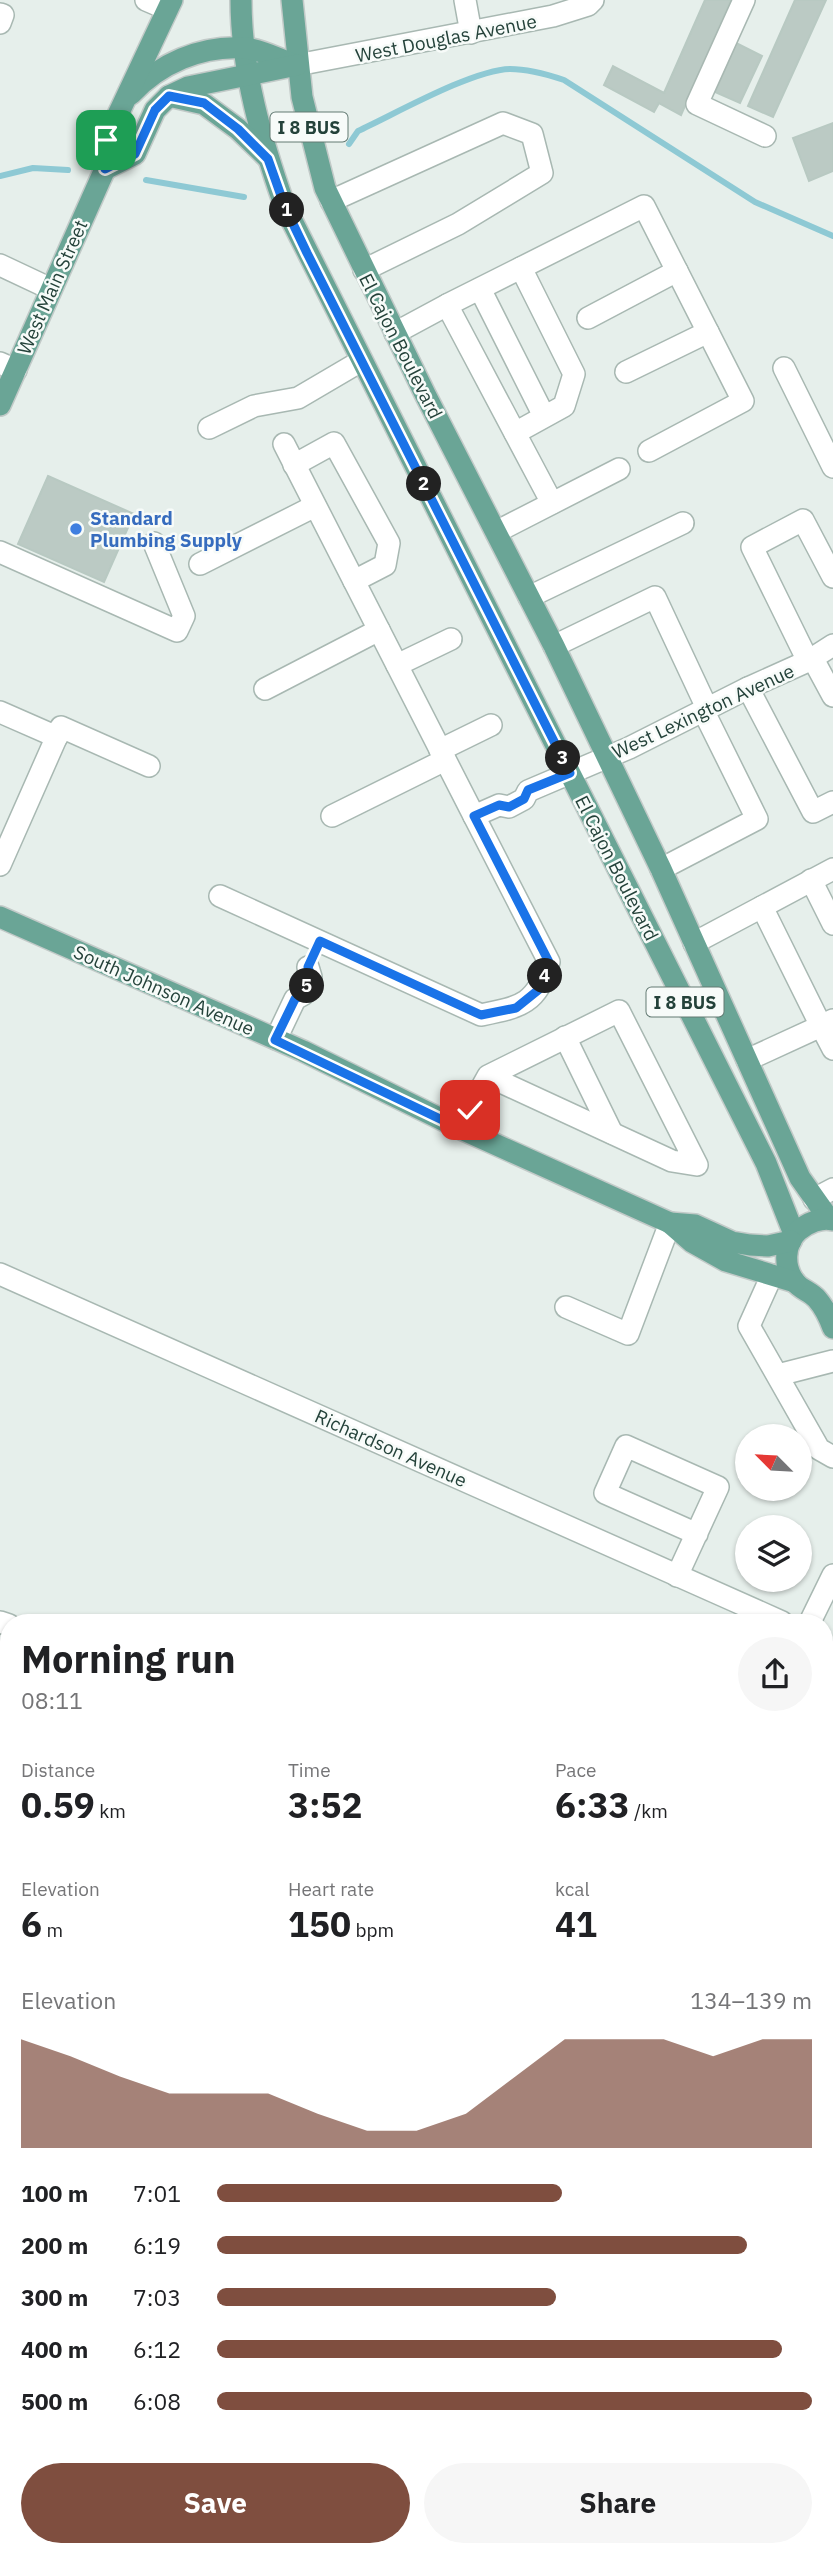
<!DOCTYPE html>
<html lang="en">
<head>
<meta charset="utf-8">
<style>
	body { margin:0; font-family:"IBM Plex Sans",sans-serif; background:#f6f6f6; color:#202124; height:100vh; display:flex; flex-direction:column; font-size:26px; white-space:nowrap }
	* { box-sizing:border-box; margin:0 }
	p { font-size:23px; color:#757577 }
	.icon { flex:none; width:38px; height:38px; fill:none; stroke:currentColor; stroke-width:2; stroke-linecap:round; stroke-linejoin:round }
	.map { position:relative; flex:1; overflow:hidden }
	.panel { position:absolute; left:0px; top:1614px; width:833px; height:943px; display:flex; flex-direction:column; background:#fff; border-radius:28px 28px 0 0; box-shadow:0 2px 5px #0004 }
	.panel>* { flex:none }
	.needle { width:46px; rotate:294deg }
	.tools { position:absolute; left:735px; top:1424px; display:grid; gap:14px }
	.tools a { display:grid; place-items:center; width:77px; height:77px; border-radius:50%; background:#fff; box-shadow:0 2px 5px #0004; font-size:35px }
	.pin { position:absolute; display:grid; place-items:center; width:60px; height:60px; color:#fff; margin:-30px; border-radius:14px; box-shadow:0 4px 10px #0006 }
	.km { position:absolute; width:35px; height:35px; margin:-18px; border-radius:50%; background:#222; color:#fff; font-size:19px; line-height:35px; text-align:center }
	.round { display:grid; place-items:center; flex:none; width:74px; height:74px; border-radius:37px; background:#f6f6f6 }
	.summary { display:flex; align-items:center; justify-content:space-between; height:119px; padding:0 21px }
	h1 { font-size:38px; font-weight:800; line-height:52px }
	.metrics { display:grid; grid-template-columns:repeat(3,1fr); gap:10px; height:119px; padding:7px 21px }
	.metrics div { display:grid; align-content:center }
	.metrics b { font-size:35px; font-weight:800 }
	.metrics small { font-size:19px; font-weight:400 }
	.metrics p { font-size:19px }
	.chart { height:196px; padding:14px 21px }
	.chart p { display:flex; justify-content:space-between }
	.chart svg { width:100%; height:126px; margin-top:7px; fill:#7f4e3f; opacity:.7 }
	.button { display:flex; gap:14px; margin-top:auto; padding:14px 21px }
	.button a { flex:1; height:80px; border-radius:42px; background:#7f4e3f; color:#fff; font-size:28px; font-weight:800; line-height:80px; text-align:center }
	.button a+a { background:#f6f6f6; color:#202124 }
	ul { padding:0 21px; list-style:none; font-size:23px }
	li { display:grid; grid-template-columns:112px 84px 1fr; align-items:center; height:52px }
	li i { height:18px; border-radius:9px; background:#7f4e3f }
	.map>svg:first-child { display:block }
	.built { fill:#d4dfda }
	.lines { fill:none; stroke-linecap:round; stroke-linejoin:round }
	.stream { stroke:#8ec9d4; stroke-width:6 }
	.building { fill:#bbcac4; stroke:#b8c9c2; stroke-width:2 }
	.minor-casing { stroke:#a8b8b2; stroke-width:24 }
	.major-casing { stroke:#c2cac8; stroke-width:24 }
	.minor { stroke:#fff; stroke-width:21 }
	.major { stroke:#6aa596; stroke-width:21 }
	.tram { stroke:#5f7d75; stroke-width:2 }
	.rail-casing { stroke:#5f7d75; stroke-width:8 }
	.rail { stroke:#f7fbf9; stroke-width:5; stroke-dasharray:16; stroke-linecap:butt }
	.route-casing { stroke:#fff; stroke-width:14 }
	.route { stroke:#1a73e8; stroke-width:9 }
	.shop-dot { fill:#3f7fe0; stroke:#f7fbf9; stroke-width:2.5 }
	.labels { text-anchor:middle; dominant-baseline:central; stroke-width:5; stroke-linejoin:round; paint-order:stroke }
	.shield { fill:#f7fbf9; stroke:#637a73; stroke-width:2 }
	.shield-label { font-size:18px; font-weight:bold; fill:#24423a }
	.street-label { font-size:19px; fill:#24423a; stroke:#f7fbf9 }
	.shop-label { font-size:19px; font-weight:bold; fill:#366cbe; stroke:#f7fbf9; text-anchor:start }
</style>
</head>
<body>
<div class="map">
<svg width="833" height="2556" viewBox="0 0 833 2556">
	<rect width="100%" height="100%" fill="#e6efeb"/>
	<g class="built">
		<path d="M0,1993L9,1997V2110L0,2130Z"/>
		<path d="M0,2144L9,2148V2360L0,2356Z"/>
		<path d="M824,2515L833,2519V2556H415L419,2548H824Z"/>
	</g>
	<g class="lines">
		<g class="stream">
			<path d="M349,144L358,131C395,114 472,70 510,69C529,69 546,74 564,80L755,202L833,236"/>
			<path d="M0,176L33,168L68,170"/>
			<path d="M146,180L244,197"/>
		</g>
	</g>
	<g class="building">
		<path d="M705,0H731L681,115L659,103L654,112L604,85L613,66L664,93Z"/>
		<path d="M795,0H826L773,117L748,106Z"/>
		<path d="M736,43L762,56L740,103L715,92Z"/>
		<path d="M833,123V171L809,181L793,138Z"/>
		<path d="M48,476L134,514L104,582L18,544Z"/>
		<path d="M129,2548H164L171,2551L169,2556H126Z"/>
	</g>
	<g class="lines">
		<g class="minor-casing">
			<g id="minor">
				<path d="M146,0L167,9"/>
				<path d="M465,0L471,33"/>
				<path d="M744,0L697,104L765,136"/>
				<path d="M0,14L3,15L0,23"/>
				<path d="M297,65L553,16L588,5L593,0"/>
				<path d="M331,201L503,123L532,134L542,173L458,224L364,270"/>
				<path d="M0,265L51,289"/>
				<path d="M480,289L544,416"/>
				<path d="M588,318L677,271"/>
				<path d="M395,333L447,305"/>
				<path d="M0,363L16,370"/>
				<path d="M784,368L833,467"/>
				<path d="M626,372L708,332"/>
				<path d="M209,428L254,406L298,398L361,361"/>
				<path d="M515,433L564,406L574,374L521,268"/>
				<path d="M284,444L474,816"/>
				<path d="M294,465L334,443L389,543L385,565L354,581"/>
				<path d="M552,503L447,305L644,206L743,401L649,451"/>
				<path d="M496,532L619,469"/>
				<path d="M0,552L177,631L184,616L154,543"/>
				<path d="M200,564L315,506"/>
				<path d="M529,597L683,523"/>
				<path d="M554,646L655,597L707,708"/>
				<path d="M813,659L833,696"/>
				<path d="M808,661L752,547L803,520L833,577"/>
				<path d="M397,665L451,639"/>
				<path d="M748,688L813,812L833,802"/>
				<path d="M265,689L379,630"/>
				<path d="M0,712L57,737"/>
				<path d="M440,750L491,725"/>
				<path d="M332,816L445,760"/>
				<path d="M0,865L61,727L149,766"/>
				<path d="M661,869L757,819L703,710"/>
				<path d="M811,880L833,924"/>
				<path d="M220,896L481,1015C521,1007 537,1004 549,962L474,816L499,805L509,807L524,799L528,791L629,748L748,688L808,661L833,645"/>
				<path d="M762,907L821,1026L833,1020"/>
				<path d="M694,943L833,869"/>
				<path d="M565,1037L612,1133"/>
				<path d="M276,1039L295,999L304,994L311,977L308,967"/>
				<path d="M747,1060L821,1026L833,1049"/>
				<path d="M459,1128L488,1076L619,1011L697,1165L672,1161L488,1076"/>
				<path d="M814,1199L833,1189"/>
				<path d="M0,1274L782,1622"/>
				<path d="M772,1275L749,1326L819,1449L833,1457"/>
				<path d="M566,1307L628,1334L670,1223"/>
				<path d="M778,1375L833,1361"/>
				<path d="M677,1576L718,1487L626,1446L605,1493L697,1534"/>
				<path d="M0,1622L9,1625"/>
				<path d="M810,1622L833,1575"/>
				<path d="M0,1970L9,1974"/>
				<path d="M824,1994L833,1998"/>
				<path d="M824,2339L833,2342"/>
				<path d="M0,2430L9,2434"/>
				<path d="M0,2459L9,2463"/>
				<path d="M205,2548L222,2556"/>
				<path d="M268,2548L286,2556"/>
				<path d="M394,2556L398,2548"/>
			</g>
		</g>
		<g class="major-casing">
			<g id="major">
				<path d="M241,0C241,70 262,142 285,207L766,1163L794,1234"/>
				<path d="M292,0L302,97L325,188L425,394L554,646L661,869L800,1178L829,1219"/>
				<path d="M131,94C159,64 201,45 244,48C261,49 280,60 296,65"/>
				<path d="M169,96L204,104L238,129L268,158"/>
				<path d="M105,169L135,154L155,110L169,96L188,87L297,65"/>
				<path d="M0,405L105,169L106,140L172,0"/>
				<path d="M0,917L303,1051L459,1128L670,1223"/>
				<path d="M833,1220C821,1217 807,1223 798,1231C784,1244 783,1267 795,1282C800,1289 811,1292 817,1299C824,1307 829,1317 833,1328"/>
				<path d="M791,1241L768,1246L750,1245L732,1242L695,1225L670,1223L692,1242L726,1261L795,1282"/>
				<path d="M0,2335L9,2339"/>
				<path d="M477,2548L495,2556"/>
			</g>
		</g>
		<use href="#minor" class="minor"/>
		<use href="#major" class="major"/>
		<g class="tram">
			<path d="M0,2539L9,2543"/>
			<path d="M22,2548L42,2556"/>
		</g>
		<g class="rail-casing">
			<g id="rail">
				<path d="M0,2525L9,2528"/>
				<path d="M58,2548L78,2556"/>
			</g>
		</g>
		<use href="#rail" class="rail"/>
	</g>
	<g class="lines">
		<g class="route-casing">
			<path id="route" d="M106,140L105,169L135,154L155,110L169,96L204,103L238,129L268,159L285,207L307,253L570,773L528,790L524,799L509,807L499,805L474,816L549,962L542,987L516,1008L481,1015L320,941L308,967L311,976L304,994L295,999L275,1040L459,1128L470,1110"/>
		</g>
		<use href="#route" class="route"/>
	</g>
	<circle class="shop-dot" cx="76" cy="529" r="7"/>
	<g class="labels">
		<g class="shield">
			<rect x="270.5" y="112.5" width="77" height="29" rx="5"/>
			<rect x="646.5" y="987.5" width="77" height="29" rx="5"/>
		</g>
		<g class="shield-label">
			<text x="309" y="127">I 8 BUS</text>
			<text x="685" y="1002">I 8 BUS</text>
		</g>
		<g class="street-label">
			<text transform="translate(446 38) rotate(-11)">West Douglas Avenue</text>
			<text transform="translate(52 287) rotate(-66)">West Main Street</text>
			<text transform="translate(401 346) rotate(63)">El Cajon Boulevard</text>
			<text transform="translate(703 711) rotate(-25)">West Lexington Avenue</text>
			<text transform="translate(617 868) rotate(63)">El Cajon Boulevard</text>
			<text transform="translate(164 990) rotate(24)">South Johnson Avenue</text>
			<text transform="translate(391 1448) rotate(24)">Richardson Avenue</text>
		</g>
		<g class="shop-label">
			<text x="90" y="518">Standard<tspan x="90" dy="22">Plumbing Supply</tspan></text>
		</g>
	</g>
</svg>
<div class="tools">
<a><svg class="needle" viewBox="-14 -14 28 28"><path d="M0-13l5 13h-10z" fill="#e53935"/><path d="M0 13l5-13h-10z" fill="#757577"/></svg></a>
<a><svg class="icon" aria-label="layers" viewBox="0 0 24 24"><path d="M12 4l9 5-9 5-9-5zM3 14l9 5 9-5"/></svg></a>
</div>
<div class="pin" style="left:106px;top:140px;background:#1e9e55"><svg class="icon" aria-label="arrive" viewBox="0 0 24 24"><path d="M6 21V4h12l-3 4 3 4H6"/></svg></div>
<div class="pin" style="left:470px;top:1110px;background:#d93025"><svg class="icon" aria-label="check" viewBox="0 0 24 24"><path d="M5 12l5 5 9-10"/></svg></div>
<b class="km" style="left:287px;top:210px">1</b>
<b class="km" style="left:424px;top:484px">2</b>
<b class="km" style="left:563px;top:758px">3</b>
<b class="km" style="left:545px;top:976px">4</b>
<b class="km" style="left:307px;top:986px">5</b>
<section class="panel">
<div class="summary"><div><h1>Morning run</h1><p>08:11</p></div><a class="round"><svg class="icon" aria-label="share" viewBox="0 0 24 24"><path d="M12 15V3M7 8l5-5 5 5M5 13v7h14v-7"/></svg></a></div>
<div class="metrics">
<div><p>Distance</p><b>0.59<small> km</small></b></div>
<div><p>Time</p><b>3:52</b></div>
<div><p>Pace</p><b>6:33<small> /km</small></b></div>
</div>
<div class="metrics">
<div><p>Elevation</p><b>6<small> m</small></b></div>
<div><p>Heart rate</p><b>150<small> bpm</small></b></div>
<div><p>kcal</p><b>41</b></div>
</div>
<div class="chart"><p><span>Elevation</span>134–139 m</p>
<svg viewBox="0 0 160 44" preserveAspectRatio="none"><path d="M0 44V6L10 12L20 19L30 25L40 25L50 25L60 32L70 38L80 38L90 32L100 19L110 6L120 6L130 6L140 12L150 6L160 6V44z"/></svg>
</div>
<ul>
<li><b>100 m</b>7:01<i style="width:58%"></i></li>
<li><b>200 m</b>6:19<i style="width:89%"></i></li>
<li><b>300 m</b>7:03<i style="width:57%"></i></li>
<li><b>400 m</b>6:12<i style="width:95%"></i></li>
<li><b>500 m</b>6:08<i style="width:100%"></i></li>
</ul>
<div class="button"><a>Save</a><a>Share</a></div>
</section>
</div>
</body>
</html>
